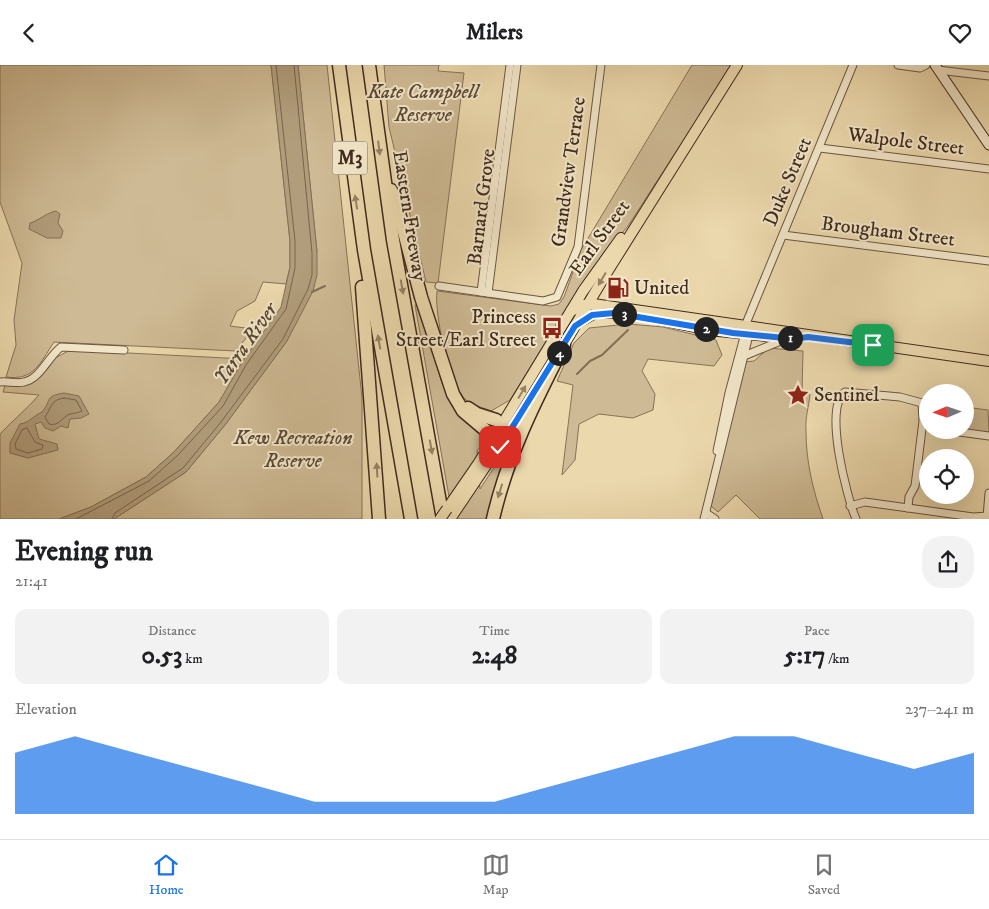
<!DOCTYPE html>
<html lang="en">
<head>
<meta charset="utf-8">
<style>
	body { margin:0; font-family:"IM FELL DW Pica",serif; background:#f2f2f2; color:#202124; height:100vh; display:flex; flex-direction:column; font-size:19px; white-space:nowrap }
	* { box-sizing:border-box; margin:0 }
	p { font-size:16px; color:#757577 }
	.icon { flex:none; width:28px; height:28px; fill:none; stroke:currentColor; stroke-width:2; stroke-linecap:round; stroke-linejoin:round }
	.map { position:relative; height:454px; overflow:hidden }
	.panel { display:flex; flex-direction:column; background:#fff; flex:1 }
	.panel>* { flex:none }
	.needle { width:32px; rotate:268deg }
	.buttons { position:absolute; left:919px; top:319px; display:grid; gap:10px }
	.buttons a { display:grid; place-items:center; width:55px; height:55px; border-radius:50%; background:#fff; box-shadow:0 5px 20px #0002; font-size:25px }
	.pin { position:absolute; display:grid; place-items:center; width:42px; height:42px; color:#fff; margin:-21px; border-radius:10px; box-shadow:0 2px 8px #0006 }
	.km { position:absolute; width:25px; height:25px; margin:-12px; border-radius:50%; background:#222; color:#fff; font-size:14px; line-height:25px; text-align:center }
	.round { display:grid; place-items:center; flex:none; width:52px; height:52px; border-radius:20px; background:#f2f2f2 }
	.overview { display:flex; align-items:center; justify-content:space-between; height:85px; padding:0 15px }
	h1 { font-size:28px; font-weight:700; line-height:38px }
	.figures { display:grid; grid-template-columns:repeat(3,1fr); gap:8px; height:85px; padding:5px 15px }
	.figures div { display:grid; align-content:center; border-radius:12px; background:#f2f2f2; text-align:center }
	.figures b { font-size:25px; font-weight:700 }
	.figures small { font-size:14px; font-weight:400 }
	.figures p { font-size:14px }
	.chart { height:140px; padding:10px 15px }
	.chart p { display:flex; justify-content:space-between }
	.chart svg { width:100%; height:90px; margin-top:5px; fill:#1a73e8; opacity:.7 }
	header { display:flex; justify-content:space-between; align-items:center; height:65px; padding:0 15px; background:#fff; font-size:22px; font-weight:700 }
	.tab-bar { display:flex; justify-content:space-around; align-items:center; height:70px; border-top:1px solid #e0e0e0; background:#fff; font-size:14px; color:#757577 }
	.tab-bar a { display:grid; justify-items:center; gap:2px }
	.tab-bar .selected { color:#1a73e8 }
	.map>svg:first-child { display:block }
	.green { fill:#ceba94; stroke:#877258 }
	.water { fill:#b19d7b; stroke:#846f55 }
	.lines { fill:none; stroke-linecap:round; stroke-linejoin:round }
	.shore { stroke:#78644c; stroke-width:1 }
	.stream { stroke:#846f55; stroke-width:2 }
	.street-casing { stroke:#6b5641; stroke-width:9 }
	.secondary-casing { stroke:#402a1d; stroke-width:11 }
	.primary-casing { stroke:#402a1d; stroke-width:12 }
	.highway-casing { stroke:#402a1d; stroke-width:15 }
	.street { stroke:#f2e6c9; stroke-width:7 }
	.secondary { stroke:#f2e6c9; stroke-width:9 }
	.primary { stroke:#ebd8ac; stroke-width:10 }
	.highway { stroke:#ebd8ac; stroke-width:12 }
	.primary-bridge-casing { stroke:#402a1d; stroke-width:12; stroke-linecap:butt }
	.primary-bridge { stroke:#ebd8ac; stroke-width:10 }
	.oneway { fill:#968164 }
	.route-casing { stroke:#fff; stroke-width:10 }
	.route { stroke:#1a73e8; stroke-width:6 }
	.labels { text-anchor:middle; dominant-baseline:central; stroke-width:4; stroke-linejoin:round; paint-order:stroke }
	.shield { fill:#f2e6c9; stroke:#756251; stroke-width:1 }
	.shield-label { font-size:19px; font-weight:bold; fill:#402a1d }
	.park-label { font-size:20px; font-style:italic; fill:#5c4735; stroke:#f2e6c9 }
	.street-label { font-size:20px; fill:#402a1d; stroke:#f2e6c9 }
	.poi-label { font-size:20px; fill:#402a1d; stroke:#f2e6c9; text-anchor:start }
	.water-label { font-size:21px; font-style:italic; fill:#5c4734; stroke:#f2e6c9 }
</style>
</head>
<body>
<header><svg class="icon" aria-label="back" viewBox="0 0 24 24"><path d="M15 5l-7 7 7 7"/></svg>Milers<svg class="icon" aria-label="heart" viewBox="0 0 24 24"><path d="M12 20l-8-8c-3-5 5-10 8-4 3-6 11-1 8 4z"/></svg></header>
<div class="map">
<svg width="989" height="454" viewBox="0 0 989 454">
	<rect width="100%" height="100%" fill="#ebd8ac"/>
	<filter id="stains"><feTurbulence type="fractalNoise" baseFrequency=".004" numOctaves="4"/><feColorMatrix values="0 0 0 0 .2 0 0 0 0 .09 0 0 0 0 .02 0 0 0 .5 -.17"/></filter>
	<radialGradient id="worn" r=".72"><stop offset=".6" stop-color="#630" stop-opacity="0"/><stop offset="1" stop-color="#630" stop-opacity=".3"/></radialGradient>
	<g class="green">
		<path d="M0,0H271L290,176V202L286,219L263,217L255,236L237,246L230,261L253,264L236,286L54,277C40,298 34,316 6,312L16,280L14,255L22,198L0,137Z"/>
		<path d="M298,0H327L362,333V454H114L186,407L225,360L287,276L317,187Z"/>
		<path d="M384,0H439L438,6L464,8L438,218L426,217L389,62Z"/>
		<path d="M692,0H732L628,161L594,201L572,234L510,335L491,346C484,343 472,340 466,335C449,321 434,247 437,226L551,241L559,239L564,232L581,185Z"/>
		<path d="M418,239L442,318L458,346L483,369L484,376L477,386L480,424L501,392L503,396L489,454H453L415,240Z"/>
		<path d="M628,259L663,262L716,275L722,290L714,301L648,294L642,306L655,329L653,345L633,353L599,349L579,359L575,395L562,410L573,320L557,316L574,278L589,263Z"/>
		<path d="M769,283L803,286L802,328L810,329C809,342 805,351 806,366C806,397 813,425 823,454H760L736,430L718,447L711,441L744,297L754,296Z"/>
		<path d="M70,285L245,294L219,337L174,387L146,412L91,442L59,454H0V369C13,355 27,344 39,330L3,327L5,320L42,310L50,296Z"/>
		<path d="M965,342L988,345L989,368L965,365Z"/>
	</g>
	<g class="water">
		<path d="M271,0H298L317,187V210L313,226L287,276L225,360L186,407L114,454H59L91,442L146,412L174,387L219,337L242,297L281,242L290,202V176Z"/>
		<path d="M56,146L60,149L58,158L63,166L61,173H47L29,164L30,158C38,156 46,148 56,146Z"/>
		<path d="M64,328L79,331L89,349L81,353L70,354L68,363L61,361L53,366L45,363L41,357L35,359L39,374L57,379L58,385L28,393L10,388V378L20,359C29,358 33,351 42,347C52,335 44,331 64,328Z"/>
	</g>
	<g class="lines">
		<g class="shore">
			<path d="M64,333L76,335L82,346C78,348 75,348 70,349C63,351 59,362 49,359L45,352C52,342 50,335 64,333Z"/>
			<path d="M27,363L35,377L43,380L42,384L28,388L16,384L15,379L22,365Z"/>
			<path d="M76,454L149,416L178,390L223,341L246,300L286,244L295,203V176L276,0"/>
			<path d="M112,454L115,448L183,403L221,357L283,274L308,224L312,210V188L294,0"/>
		</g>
		<g class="stream">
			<path d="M312,227L325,221"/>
			<path d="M577,309L590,296L602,290L628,265"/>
		</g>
		<g class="street-casing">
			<g id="street">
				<path d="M898,0L920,3L926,0"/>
				<path d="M938,5L989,11"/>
				<path d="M820,83L989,104"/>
				<path d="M783,170L989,196"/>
				<path d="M439,221L543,236L557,232L578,182L601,0"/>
				<path d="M481,227L510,0"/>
				<path d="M488,228L517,0"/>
				<path d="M745,261L853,0"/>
				<path d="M744,291L783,275"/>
				<path d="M0,317C8,316 16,319 24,317C40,314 48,292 61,282L124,285"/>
				<path d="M945,365L989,371"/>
				<path d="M717,386L729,328L744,272"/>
				<path d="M850,441L865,437L973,452L989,451"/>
				<path d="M706,448L715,454"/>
				<path d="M987,452L989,428"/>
				<path d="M704,454L749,270"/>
				<path d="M856,454C847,433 823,341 845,327L900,332L922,338L923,356L915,421L909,432L908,443"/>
			</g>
		</g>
		<g class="secondary-casing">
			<path id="secondary" d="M935,0L989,80"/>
		</g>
		<g class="primary-casing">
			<g id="primary">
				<path d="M571,246L583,240L593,239L989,296"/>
				<path d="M656,254L709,265L794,274L802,272"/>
				<path d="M579,257L595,248H615"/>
				<path d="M560,286L609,204L737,0"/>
				<path d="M447,444L478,399L583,226L621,173"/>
				<path d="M450,454L532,332"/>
			</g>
		</g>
		<g class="highway-casing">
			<g id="highway">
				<path d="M339,0L364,185L411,454"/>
				<path d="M369,0L393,175L443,454"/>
				<path d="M391,125L398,144L421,232L453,329L463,346L489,368"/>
				<path d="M362,222L379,454"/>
				<path d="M468,343L477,349L496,355"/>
				<path d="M500,382L505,386L509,398"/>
				<path d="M493,454C507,392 535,336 564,280"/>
			</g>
		</g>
		<use href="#street" class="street"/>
		<use href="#secondary" class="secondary"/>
		<use href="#primary" class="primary"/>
		<use href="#highway" class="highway"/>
		<g class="primary-bridge-casing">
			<path id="primary-bridge" d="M440,454L447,444"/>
		</g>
		<use href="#primary-bridge" class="primary-bridge"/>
	</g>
	<defs><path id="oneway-solid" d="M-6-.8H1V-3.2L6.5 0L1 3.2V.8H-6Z" transform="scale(1.25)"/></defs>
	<g class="oneway">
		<use href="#oneway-solid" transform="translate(379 83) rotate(83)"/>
		<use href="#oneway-solid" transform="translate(356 137) rotate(-99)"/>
		<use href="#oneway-solid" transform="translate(602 214) rotate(121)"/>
		<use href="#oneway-solid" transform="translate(402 222) rotate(80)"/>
		<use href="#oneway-solid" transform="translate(379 277) rotate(-100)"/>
		<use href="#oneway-solid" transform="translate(522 327) rotate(-59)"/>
		<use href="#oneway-solid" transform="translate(431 382) rotate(80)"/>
		<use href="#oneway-solid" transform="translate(377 405) rotate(-93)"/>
		<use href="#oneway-solid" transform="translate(500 426) rotate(107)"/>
	</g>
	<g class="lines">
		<g class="route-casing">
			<path id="route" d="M500,382L575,261L592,250L614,248L733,268L794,274L808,272L873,280"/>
		</g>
		<use href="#route" class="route"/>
	</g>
	<defs>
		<g id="fuel-bare" transform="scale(1.725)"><path d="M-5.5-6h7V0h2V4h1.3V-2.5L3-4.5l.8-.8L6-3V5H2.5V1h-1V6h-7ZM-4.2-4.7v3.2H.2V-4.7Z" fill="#8f2418" stroke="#f2e6c9" stroke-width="2.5" paint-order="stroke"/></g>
		<g id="bus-bare" transform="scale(1.725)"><path d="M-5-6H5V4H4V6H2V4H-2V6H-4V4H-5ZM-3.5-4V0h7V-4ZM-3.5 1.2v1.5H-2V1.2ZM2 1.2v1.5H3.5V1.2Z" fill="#8f2418" stroke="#f2e6c9" stroke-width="2.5" paint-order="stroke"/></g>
		<g id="sight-bare" transform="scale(1.725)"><path d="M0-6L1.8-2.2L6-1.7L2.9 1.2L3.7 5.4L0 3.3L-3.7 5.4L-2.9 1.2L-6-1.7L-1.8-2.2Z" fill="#8f2418" stroke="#f2e6c9" stroke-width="2.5" paint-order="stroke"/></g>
	</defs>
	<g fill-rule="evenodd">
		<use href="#fuel-bare" x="618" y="223"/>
		<use href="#bus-bare" x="552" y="263"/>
		<use href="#sight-bare" x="798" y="330"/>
	</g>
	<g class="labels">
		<rect class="shield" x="332.5" y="76.5" width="35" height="33" rx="4"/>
		<g class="shield-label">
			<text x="350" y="93">M3</text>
		</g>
		<g class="park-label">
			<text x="423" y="27">Kate Campbell<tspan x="423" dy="23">Reserve</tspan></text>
			<text x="293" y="373">Kew Recreation<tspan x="293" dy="23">Reserve</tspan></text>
		</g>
		<g class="street-label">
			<text transform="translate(906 77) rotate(7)">Walpole Street</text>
			<text transform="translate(569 107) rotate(-82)">Grandview Terrace</text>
			<text transform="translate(788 117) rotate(-67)">Duke Street</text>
			<text transform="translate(482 142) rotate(-83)">Barnard Grove</text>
			<text transform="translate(409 151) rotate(81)">Eastern Freeway</text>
			<text transform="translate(888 167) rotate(7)">Brougham Street</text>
			<text transform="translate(600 173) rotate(-54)">Earl Street</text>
		</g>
		<g class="poi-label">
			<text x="634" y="223">United</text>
			<text x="536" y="252" text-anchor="end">Princess<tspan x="536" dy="23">Street/Earl Street</tspan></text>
			<text x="814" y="330">Sentinel</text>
		</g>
		<g class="water-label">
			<text transform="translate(246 279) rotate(-55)">Yarra River</text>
		</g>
	</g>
	<rect width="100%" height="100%" filter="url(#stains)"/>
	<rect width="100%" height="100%" fill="url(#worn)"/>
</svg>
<div class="buttons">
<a><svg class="needle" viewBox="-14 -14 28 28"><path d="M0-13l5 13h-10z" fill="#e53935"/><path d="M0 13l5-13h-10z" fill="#757577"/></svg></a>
<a><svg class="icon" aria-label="locate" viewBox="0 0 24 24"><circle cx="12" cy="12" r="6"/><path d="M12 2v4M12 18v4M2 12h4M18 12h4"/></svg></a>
</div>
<div class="pin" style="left:873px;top:280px;background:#1e9e55"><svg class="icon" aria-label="arrive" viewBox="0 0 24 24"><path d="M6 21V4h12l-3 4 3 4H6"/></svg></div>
<div class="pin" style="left:500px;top:382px;background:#d93025"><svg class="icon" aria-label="check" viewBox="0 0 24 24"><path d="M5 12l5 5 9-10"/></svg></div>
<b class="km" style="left:790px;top:273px">1</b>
<b class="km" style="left:706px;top:264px">2</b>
<b class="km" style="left:624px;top:249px">3</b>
<b class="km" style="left:559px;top:288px">4</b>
</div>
<section class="panel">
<div class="overview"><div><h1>Evening run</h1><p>21:41</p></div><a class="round"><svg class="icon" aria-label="share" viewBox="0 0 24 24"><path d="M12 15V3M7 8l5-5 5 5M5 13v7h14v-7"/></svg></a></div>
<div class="figures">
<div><p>Distance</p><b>0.53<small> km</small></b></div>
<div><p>Time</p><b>2:48</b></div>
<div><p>Pace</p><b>5:17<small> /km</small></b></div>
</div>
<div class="chart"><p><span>Elevation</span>237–241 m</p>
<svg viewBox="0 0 160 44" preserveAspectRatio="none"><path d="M0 44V14L10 6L20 14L30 22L40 30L50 38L60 38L70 38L80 38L90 30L100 22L110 14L120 6L130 6L140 14L150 22L160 14V44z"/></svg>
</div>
</section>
<nav class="tab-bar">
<a class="selected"><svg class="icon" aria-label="home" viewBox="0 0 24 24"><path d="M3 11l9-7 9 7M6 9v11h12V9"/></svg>Home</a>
<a><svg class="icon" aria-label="map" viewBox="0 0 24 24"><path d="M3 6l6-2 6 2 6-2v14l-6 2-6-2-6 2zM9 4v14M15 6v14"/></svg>Map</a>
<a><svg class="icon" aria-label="saved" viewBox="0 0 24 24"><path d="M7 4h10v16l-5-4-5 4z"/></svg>Saved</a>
</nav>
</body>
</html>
